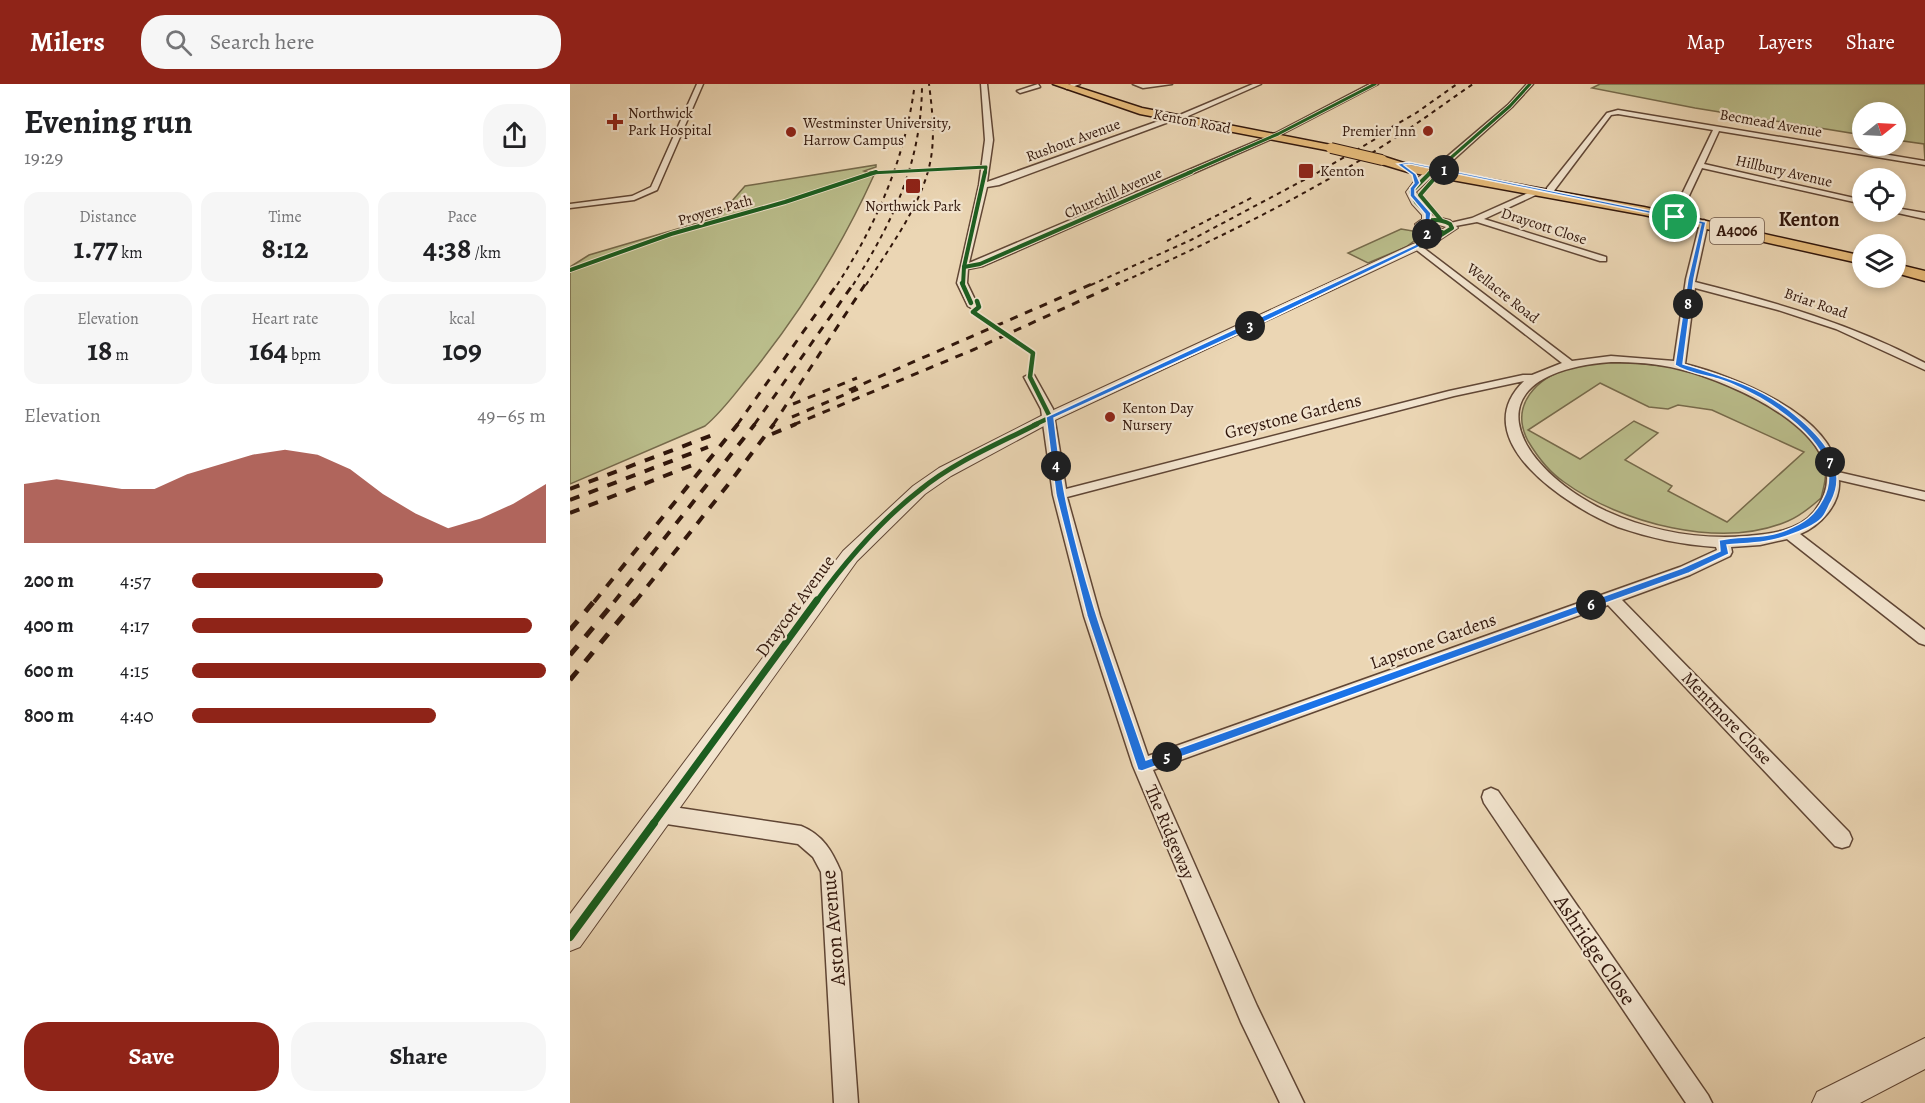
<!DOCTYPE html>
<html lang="en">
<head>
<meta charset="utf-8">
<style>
	body { margin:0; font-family:Alegreya,serif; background:#f6f6f6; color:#202124; height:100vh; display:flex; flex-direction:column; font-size:22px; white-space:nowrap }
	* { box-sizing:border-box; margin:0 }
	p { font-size:20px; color:#757577 }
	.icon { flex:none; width:33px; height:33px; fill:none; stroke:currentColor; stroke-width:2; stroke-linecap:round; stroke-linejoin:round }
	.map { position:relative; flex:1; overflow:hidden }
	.panel { display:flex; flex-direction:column; background:#fff; width:570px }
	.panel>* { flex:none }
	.needle { width:39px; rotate:72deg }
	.fabs { position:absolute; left:1282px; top:18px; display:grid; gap:12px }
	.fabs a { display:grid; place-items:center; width:54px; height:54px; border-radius:50%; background:#fff; box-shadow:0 3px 9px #0003; font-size:30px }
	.pin { position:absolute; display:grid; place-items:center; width:51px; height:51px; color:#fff; margin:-26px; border:3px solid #fff; border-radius:50%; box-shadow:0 2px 6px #0007 }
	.km { position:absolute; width:30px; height:30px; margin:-15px; border-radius:50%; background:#222; color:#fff; font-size:16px; line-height:30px; text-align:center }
	.round { display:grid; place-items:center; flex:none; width:63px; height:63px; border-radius:24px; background:#f6f6f6 }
	.summary { display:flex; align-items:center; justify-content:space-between; height:102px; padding:0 24px }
	h1 { font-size:33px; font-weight:700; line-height:45px }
	.metrics { display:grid; grid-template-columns:repeat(3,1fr); gap:9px; height:102px; padding:6px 24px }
	.metrics div { display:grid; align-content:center; border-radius:15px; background:#f6f6f6; text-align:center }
	.metrics b { font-size:30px; font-weight:700 }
	.metrics small { font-size:16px; font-weight:400 }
	.metrics p { font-size:16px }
	.chart { height:168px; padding:12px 24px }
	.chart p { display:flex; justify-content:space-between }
	.chart svg { width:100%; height:108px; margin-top:6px; fill:#8f2418; opacity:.7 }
	.button { display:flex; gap:12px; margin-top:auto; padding:12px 24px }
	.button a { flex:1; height:69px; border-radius:24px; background:#8f2418; color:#fff; font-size:24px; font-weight:700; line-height:69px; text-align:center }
	.button a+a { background:#f6f6f6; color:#202124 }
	ul { padding:0 24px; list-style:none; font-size:20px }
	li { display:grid; grid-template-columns:96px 72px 1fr; align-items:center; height:45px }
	li i { height:15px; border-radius:8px; background:#8f2418 }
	header { display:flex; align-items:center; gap:36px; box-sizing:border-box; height:84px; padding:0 30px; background:#8f2418; color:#fff }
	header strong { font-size:28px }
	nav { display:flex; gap:33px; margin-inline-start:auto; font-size:21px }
	.search { width:420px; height:54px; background:#f6f6f6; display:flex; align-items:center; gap:15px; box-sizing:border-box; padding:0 21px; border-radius:24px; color:#757577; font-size:22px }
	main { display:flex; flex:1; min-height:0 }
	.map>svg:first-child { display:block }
	.green { fill:#babd8b; stroke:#766a4b; stroke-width:1.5; fill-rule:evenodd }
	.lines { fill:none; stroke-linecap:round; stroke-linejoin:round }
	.minor-casing { stroke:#604635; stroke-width:3 }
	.tertiary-casing { stroke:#604635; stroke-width:2 }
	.primary-casing { stroke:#31160b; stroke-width:3 }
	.minor { fill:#f2e4ce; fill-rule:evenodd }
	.tertiary { fill:#f2e4ce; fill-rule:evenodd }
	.primary { fill:#e6bb7a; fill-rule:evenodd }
	.rail-far3 { stroke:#31160b; stroke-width:2; stroke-dasharray:4.5 4.5; stroke-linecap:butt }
	.rail-far2 { stroke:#31160b; stroke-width:3; stroke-dasharray:8 8; stroke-linecap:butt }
	.rail-far1 { stroke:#31160b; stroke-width:4; stroke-dasharray:10 10; stroke-linecap:butt }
	.rail { stroke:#31160b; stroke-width:5; stroke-dasharray:12 12; stroke-linecap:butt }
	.primary-bridge-casing { stroke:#31160b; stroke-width:12; stroke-linecap:butt }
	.primary-bridge { stroke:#e6bb7a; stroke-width:10 }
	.cycleway-far5-casing { stroke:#f2e4ce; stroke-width:4.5 }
	.cycleway-far4-casing { stroke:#f2e4ce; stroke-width:6 }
	.cycleway-far3-casing { stroke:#f2e4ce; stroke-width:8 }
	.cycleway-far2-casing { stroke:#f2e4ce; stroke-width:8 }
	.cycleway-far1-casing { stroke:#f2e4ce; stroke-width:10 }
	.cycleway-casing { stroke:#f2e4ce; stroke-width:12 }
	.cycleway-far5 { stroke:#1b5e20; stroke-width:3 }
	.cycleway-far4 { stroke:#1b5e20; stroke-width:4 }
	.cycleway-far3 { stroke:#1b5e20; stroke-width:4.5 }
	.cycleway-far2 { stroke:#1b5e20; stroke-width:5 }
	.cycleway-far1 { stroke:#1b5e20; stroke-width:7 }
	.cycleway { stroke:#1b5e20; stroke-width:8 }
	.route { fill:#1a73e8; stroke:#fff; stroke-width:1.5; fill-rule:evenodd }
	.poi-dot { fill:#8f2418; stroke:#f2e4ce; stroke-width:2 }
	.labels { text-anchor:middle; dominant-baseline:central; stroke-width:4.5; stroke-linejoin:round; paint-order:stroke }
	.far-poi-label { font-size:15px; fill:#31160b; stroke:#f2e4ce; text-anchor:start }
	.far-street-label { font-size:15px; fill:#31160b; stroke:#f2e4ce }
	.shield { fill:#f2e4ce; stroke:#6b5446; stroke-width:1.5 }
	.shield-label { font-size:16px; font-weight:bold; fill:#31160b }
	.street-label { font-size:18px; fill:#31160b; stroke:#f2e4ce }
	.far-district-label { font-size:20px; font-weight:bold; fill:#31160b; stroke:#f2e4ce }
	.near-street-label { font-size:21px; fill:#31160b; stroke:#f2e4ce }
</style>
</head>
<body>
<header>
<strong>Milers</strong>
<div class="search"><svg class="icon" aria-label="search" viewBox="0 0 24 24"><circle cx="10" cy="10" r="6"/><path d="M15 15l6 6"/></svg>Search here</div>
<nav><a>Map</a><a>Layers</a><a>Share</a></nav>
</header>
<main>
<section class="panel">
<div class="summary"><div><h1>Evening run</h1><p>19:29</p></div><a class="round"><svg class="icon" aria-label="share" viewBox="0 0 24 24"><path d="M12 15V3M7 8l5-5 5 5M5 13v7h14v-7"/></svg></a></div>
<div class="metrics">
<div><p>Distance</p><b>1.77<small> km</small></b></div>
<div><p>Time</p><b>8:12</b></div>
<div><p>Pace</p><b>4:38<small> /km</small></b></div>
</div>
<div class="metrics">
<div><p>Elevation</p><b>18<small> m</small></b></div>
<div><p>Heart rate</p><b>164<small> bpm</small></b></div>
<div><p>kcal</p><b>109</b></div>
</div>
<div class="chart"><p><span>Elevation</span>49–65 m</p>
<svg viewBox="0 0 160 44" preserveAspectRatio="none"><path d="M0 44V20L10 18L20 20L30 22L40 22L50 16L60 12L70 8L80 6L90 8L100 14L110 24L120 32L130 38L140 34L150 28L160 20V44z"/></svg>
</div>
<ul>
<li><b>200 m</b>4:57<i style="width:54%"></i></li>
<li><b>400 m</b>4:17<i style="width:96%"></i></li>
<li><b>600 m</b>4:15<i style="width:100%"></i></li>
<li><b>800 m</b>4:40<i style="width:69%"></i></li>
</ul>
<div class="button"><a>Save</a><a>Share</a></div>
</section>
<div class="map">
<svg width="1355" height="1019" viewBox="0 0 1355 1019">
	<rect width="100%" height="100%" fill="#ebd6b4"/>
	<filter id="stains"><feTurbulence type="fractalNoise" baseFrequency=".00333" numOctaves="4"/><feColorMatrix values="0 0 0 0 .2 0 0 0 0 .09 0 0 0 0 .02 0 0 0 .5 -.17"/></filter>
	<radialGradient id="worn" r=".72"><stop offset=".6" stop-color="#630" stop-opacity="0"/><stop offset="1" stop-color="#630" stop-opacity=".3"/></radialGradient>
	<g class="green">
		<path d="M1030,0H1355V77L1354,60L1326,56V28H1293V51L1125,24L1022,4Z"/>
		<path d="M306,81V83L294,87L304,91C272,162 230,229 181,290C166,308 153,327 135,342L0,400V183L19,171L148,133L175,102Z"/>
		<path d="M831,145L849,148L848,154L836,163L798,179L778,169Z"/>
		<path d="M1046,278C1070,279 1095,281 1119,287C1163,298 1237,332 1253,378C1258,390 1254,402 1251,414C1241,423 1230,432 1218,437C1151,466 1050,439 994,398C979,388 967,372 958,357C939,321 967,293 1001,284C1015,280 1031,279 1046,278ZM1030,299L1079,323L1098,325L1108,321L1142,326L1234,368L1157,438L1098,407L1102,402L1055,376L1088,349L1064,337L1010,375L958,346Z"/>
	</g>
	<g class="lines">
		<g class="minor-casing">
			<g id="minor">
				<path d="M127,0H133L87,106L64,116L0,124V120L62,112L81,103Z"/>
				<path d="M411,0H417L423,56L417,98L600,33H605L683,0H691L609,36H604L429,101L417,103L399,179L706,49L800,0H808L710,51L413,182L398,185L397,199L408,222L403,225L398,222L387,199L409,101L415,56Z"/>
				<path d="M468,0L470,3L450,9L447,7Z"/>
				<path d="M501,0H510L497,5L494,3Z"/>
				<path d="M563,0H602L573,4Z"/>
				<path d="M957,0H963L942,23L871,87H865V83L938,21Z"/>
				<path d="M1048,26L1355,77V81L1149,47L1134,80L1293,116V120L1132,84L1109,133L1105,136L1101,133L1143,46L1048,30L1041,31L983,108H977V104L1037,29Z"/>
				<path d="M967,105H970V109L914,135L1036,173V177H1030L907,138L880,143L876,140L902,134Z"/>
				<path d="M1326,124L1355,129V135L1323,128H1326Z"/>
				<path d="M1134,136L1138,139L1125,198C1205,218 1282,240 1355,279V286L1266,245L1208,226L1125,204L1115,280C1163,292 1262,330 1268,388L1355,408V416L1269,396C1271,420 1250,442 1230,450L1355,546V561L1349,559L1217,455L1190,461L1161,463L1162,468L1160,472L1120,491L1052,516L1279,748L1282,755L1279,762L1272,764L1265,762L1038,521L583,686L687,922L734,1019H710L671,938L563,682L514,532L483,411L471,325L454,293L460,290L464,291L483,325L496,405L879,307L953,291H962L992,279L844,164L843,162L847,159L1002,277L1041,272L1104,277L1116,195L1130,139ZM1041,278C1064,278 1086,279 1109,285C1160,297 1300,356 1244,428C1229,447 1199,450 1177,452C1129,456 1080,447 1036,427C939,380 899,289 1041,278ZM954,297C893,356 1000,424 1048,443C1080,454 1113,461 1146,463L1147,466L1110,483L578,672L530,532L497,413L884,312Z"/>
				<path d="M921,704L928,707L1138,1011L1142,1019H1116L914,719L912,713L914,707Z"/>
				<path d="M90,721L231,742C253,751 262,767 271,788L288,1019H264L251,788L243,773L228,760L90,739L83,736L81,730L83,724Z"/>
			</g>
		</g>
		<g class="tertiary-casing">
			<g id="tertiary">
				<path d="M863,82L871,84L846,108L863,132L880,136L888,144L861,162L850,165L485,336L381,392L355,410L287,477L10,863L0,867V830L273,467L343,402L369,384L475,330L843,160L853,157L865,150L848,145L845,140L852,135V131L842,120L836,108L845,96ZM862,139L876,143L873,145L858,142Z"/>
				<path d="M1355,954V985L1290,1019H1242L1247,1008Z"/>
			</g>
		</g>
		<g class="primary-casing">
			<g id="primary">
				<path d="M483,0H498L572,24L761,61L767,64L761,67L570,30Z"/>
				<path d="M812,72L840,81L1074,123L1293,172V180L1074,131L838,88L808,79L806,76Z"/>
				<path d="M1326,180L1355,187V197L1326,189Z"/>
			</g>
		</g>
		<use href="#minor" class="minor"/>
		<use href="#tertiary" class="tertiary"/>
		<use href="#primary" class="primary"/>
		<g class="rail-far3">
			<path d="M806,52L846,29L887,0"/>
			<path d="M597,157L685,112"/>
			<path d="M267,201C306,141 334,77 344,6"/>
			<path d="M283,201C323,137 351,80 352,3"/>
			<path d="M296,201C320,162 353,120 361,74C365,49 362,24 359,0"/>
			<path d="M521,201L621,156L747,89L814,50"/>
			<path d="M546,201C642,157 740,111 828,52C854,35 878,17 903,0"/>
		</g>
		<g class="rail-far2">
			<path d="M279,306L524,199"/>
			<path d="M223,320L287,294"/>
			<path d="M222,333L288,305"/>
			<path d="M167,341L268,199"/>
			<path d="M184,341L284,199"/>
			<path d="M203,341L296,199"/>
			<path d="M223,341L405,265L549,199"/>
		</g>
		<g class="rail-far1">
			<path d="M202,350L226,340"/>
			<path d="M0,405L148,349"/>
			<path d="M0,416L138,363"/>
			<path d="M0,429L125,380"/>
			<path d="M24,518L168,340"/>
			<path d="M44,518L185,340"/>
			<path d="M65,518L157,402L204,340"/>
		</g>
		<g class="rail">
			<path d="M0,546L25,516"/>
			<path d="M0,571L46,516"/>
			<path d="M0,596L66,516"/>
		</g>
		<g class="primary-bridge-casing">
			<path id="primary-bridge" d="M761,64L812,76"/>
		</g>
		<use href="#primary-bridge" class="primary-bridge"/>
		<g class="cycleway-far5-casing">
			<g id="cycleway-far5">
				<path d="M868,85L940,22L960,0"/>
				<path d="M300,89L416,83L415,89"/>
				<path d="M618,89L708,50L805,0"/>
				<path d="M859,89L866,84L872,85L868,89"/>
			</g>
		</g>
		<g class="cycleway-far4-casing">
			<g id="cycleway-far4">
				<path d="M870,88L850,111L871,136"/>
				<path d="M857,136L858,130L846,118L841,108L861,88"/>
				<path d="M394,183L410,180L621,88"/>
				<path d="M0,186L101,150L215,118L306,88"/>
				<path d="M393,201L394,183L415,88"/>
				<path d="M765,201L847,162L857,160L882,144L880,140C870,135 861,134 851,140L854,145L872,148"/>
			</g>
		</g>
		<g class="cycleway-far3-casing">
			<g id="cycleway-far3">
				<path d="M392,199L401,219"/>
				<path d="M407,217L409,223L403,228L463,269L460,293L480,333"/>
				<path d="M464,341L768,199"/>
			</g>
		</g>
		<g class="cycleway-far2-casing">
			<path id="cycleway-far2" d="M246,518C276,477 310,437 350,406C384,378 428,360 467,340"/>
		</g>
		<g class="cycleway-far1-casing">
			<path id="cycleway-far1" d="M83,740L247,516"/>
		</g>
		<g class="cycleway-casing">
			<path id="cycleway" d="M0,853L84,739"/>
		</g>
		<use href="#cycleway-far5" class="cycleway-far5"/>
		<use href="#cycleway-far4" class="cycleway-far4"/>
		<use href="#cycleway-far3" class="cycleway-far3"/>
		<use href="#cycleway-far2" class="cycleway-far2"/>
		<use href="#cycleway-far1" class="cycleway-far1"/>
		<use href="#cycleway" class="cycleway"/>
	</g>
	<path class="route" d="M839,78L1136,138L1124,195L1113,280C1152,292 1192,303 1224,330C1251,352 1280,382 1261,418C1258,423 1256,430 1252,434C1246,441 1229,448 1220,451C1200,459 1179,459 1157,461L1159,470L1119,489L572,687L568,686L517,532L486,411L476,333L845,161L854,151L855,147L848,140L855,135V130L840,112V104L844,99L842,91L827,80ZM839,80L1131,140L1118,195L1105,281C1117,289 1135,291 1148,295C1162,299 1177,307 1190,314C1222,333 1276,373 1253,415C1244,432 1234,439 1216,446C1195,455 1171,451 1149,456L1150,467L1112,484L576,676C546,589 513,502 495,411C490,386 487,359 484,334L694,238L849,163L860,151V146L855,140L860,136L861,129L845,111V105L850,99L846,90L834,81Z"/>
	<g class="poi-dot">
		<path d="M42 29h6v6h6v6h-6v6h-6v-6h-6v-6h6z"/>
		<circle cx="858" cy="47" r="6"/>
		<circle cx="221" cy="48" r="6"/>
		<rect x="728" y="79" width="16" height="16" rx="3"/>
		<rect x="335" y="94" width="16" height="16" rx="3"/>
		<circle cx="540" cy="333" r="6"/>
	</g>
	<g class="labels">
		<g class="far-poi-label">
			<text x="58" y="29">Northwick<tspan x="58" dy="17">Park Hospital</tspan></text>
			<text x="233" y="39">Westminster University,<tspan x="233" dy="17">Harrow Campus</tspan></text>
			<text x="846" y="47" text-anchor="end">Premier Inn</text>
			<text x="750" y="87">Kenton</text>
			<text x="343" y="122" text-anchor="middle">Northwick Park</text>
			<text x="552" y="324">Kenton Day<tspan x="552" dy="17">Nursery</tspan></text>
		</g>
		<g class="far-street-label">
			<text transform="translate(622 37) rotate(11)">Kenton Road</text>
			<text transform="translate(1201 39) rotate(10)">Becmead Avenue</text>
			<text transform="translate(503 56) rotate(-20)">Rushout Avenue</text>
			<text transform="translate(1214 87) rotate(13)">Hillbury Avenue</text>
			<text transform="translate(543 109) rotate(-24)">Churchill Avenue</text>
			<text transform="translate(145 126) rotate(-16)">Proyers Path</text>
			<text transform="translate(974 142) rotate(18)">Draycott Close</text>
			<text transform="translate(933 209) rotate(38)">Wellacre Road</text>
			<text transform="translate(1246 219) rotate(19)">Briar Road</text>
		</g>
		<rect class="shield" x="1140" y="134" width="54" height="26" rx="4.5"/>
		<g class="shield-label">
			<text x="1167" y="147">A4006</text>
		</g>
		<g class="street-label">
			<text transform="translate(723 332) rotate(-14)">Greystone Gardens</text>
			<text transform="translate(225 522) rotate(-54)">Draycott Avenue</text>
			<text transform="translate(863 557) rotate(-20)">Lapstone Gardens</text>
			<text transform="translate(1157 634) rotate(46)">Mentmore Close</text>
			<text transform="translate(600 748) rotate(67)">The Ridgeway</text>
		</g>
		<g class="far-district-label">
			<text x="1239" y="135">Kenton</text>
		</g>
		<g class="near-street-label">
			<text transform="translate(263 844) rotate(-95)">Aston Avenue</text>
			<text transform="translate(1025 866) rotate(56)">Ashridge Close</text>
		</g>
	</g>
	<rect width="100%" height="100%" filter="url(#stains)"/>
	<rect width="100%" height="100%" fill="url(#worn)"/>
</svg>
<div class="fabs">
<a><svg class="needle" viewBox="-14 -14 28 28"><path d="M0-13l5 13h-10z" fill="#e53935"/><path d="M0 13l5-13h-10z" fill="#757577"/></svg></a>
<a><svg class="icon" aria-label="locate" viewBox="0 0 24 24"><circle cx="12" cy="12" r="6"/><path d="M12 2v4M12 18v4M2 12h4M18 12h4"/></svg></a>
<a><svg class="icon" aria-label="layers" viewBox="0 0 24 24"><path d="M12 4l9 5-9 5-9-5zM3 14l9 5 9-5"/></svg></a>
</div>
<div class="pin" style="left:1105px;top:133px;background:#1e9e55"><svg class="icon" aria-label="arrive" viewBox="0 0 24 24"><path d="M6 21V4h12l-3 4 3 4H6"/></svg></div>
<b class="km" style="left:874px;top:86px">1</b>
<b class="km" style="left:857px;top:150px">2</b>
<b class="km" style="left:680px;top:242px">3</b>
<b class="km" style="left:486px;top:382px">4</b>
<b class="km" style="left:597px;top:673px">5</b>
<b class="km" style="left:1021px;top:521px">6</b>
<b class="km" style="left:1260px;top:378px">7</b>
<b class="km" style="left:1118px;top:220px">8</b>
</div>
</main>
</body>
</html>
